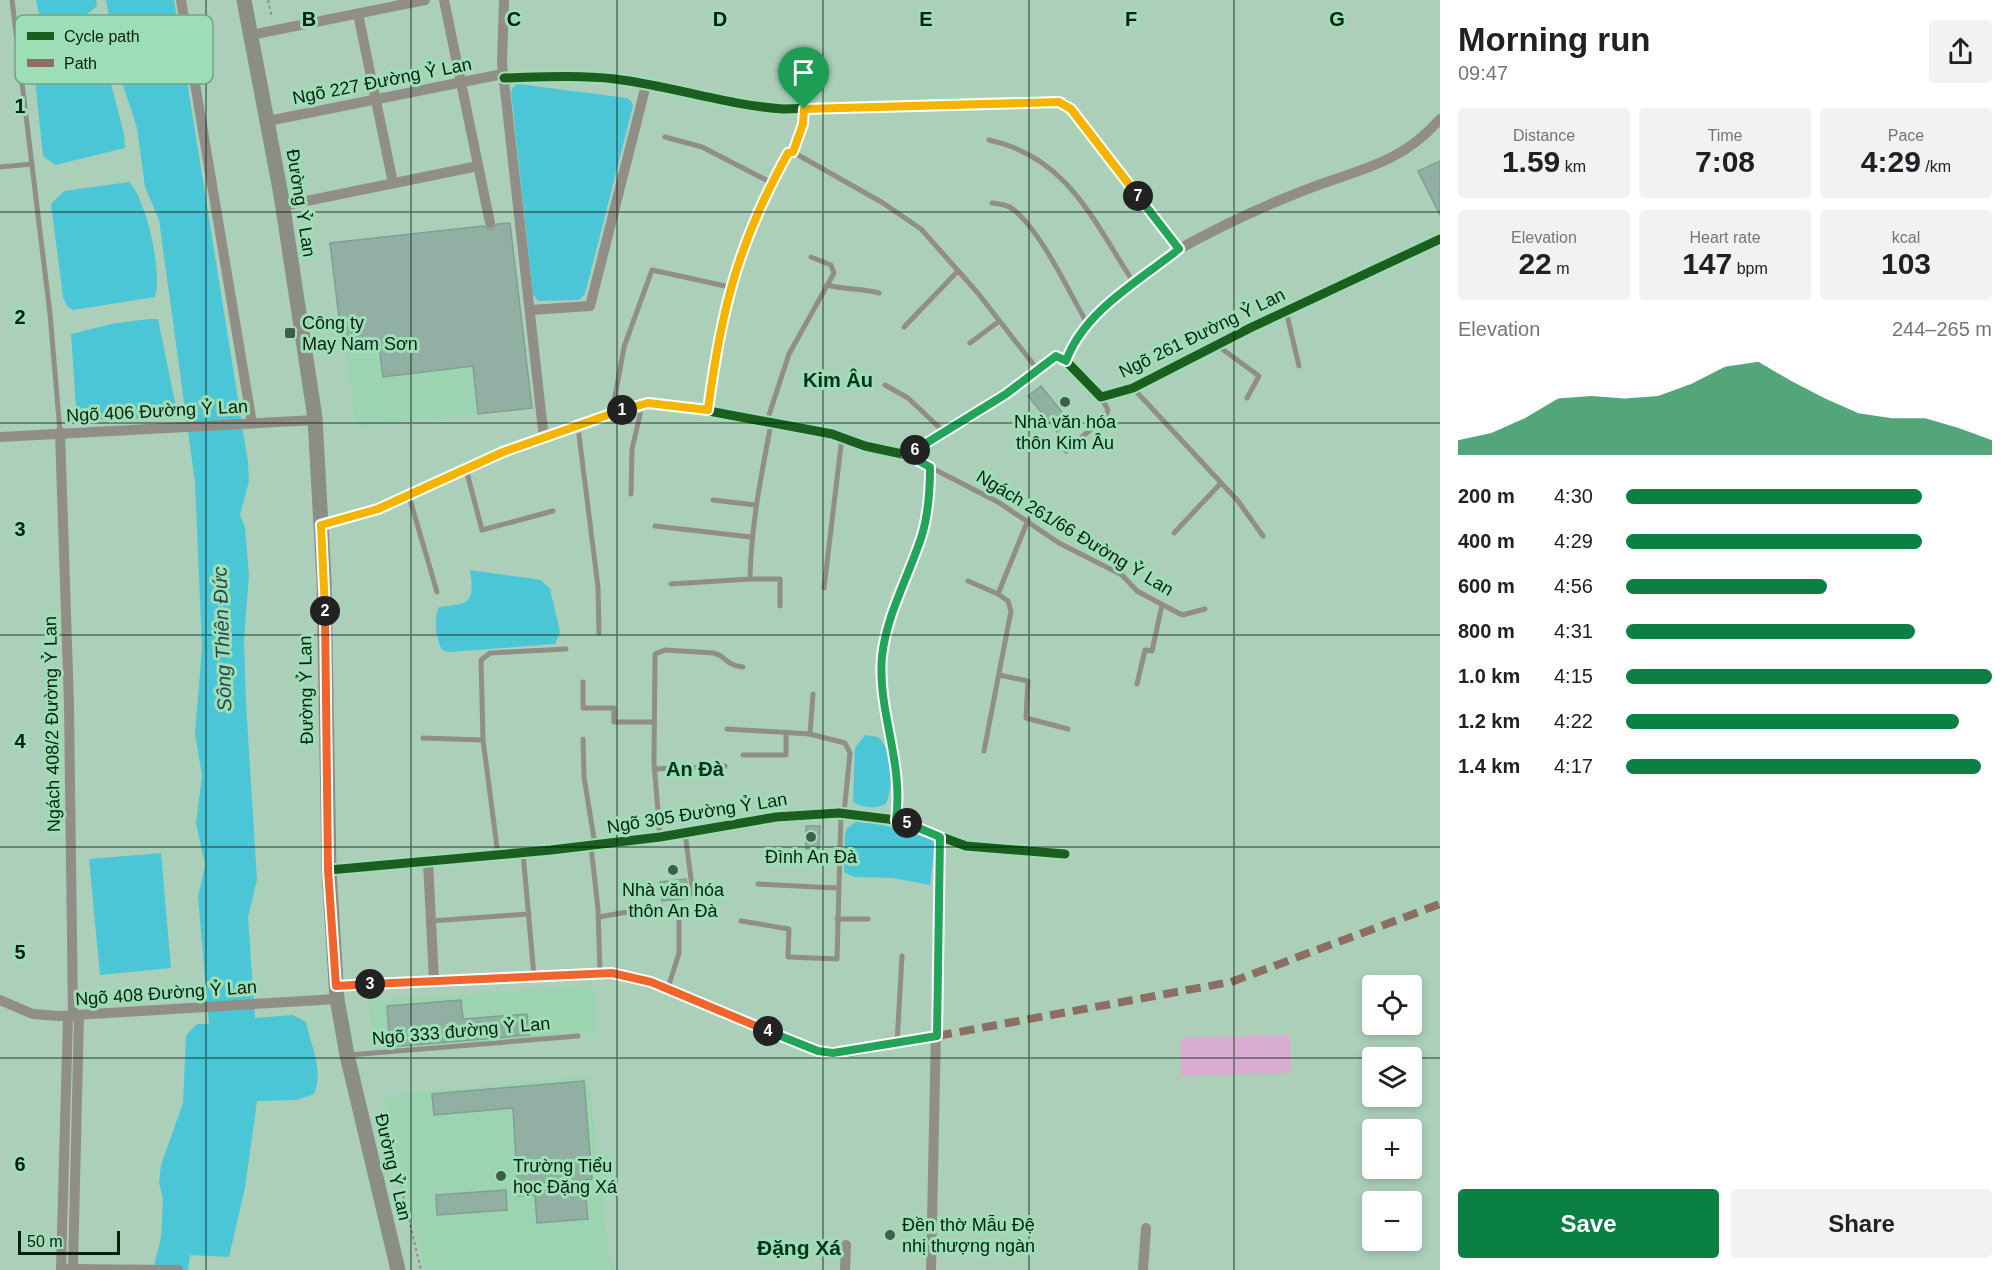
<!DOCTYPE html>
<html lang="en">
<head>
<meta charset="utf-8">
<style>
	body { margin:0; font-family:Arial,sans-serif; background:#f2f2f2; color:#202124; height:100vh; display:flex; flex-direction:column; font-size:22px; white-space:nowrap }
	* { box-sizing:border-box; margin:0 }
	p { font-size:20px; color:#757577 }
	.icon { flex:none; width:33px; height:33px; fill:none; stroke:currentColor; stroke-width:2; stroke-linecap:round; stroke-linejoin:round }
	.map { position:relative; flex:1; overflow:hidden }
	.sheet { display:flex; flex-direction:column; background:#fff; width:570px }
	.sheet>* { flex:none }
	.buttons { position:absolute; left:1362px; top:975px; display:grid; gap:12px }
	.buttons a { display:grid; place-items:center; width:60px; height:60px; border-radius:6px; background:#fff; box-shadow:0 3px 9px #0003; font-size:30px }
	.scale { position:absolute; left:18px; bottom:15px; width:102px; box-sizing:border-box; padding-left:6px; border:3px solid #051f11; border-top:0; font-size:16px; line-height:21px; white-space:nowrap; color:#051f11; -webkit-text-stroke:4px #9ddeb6; paint-order:stroke }
	.pin { position:absolute; display:grid; place-items:center; width:51px; height:51px; color:#fff; margin:-62px -26px; border-radius:50% 50% 50% 0; rotate:-45deg; box-shadow:0 0 6px #0007 }
	.pin .icon { rotate:45deg }
	.km { position:absolute; width:30px; height:30px; margin:-15px; border-radius:50%; background:#222; color:#fff; font-size:16px; line-height:30px; text-align:center }
	.round { display:grid; place-items:center; flex:none; width:63px; height:63px; border-radius:6px; background:#f2f2f2 }
	.overview { display:flex; align-items:center; justify-content:space-between; height:102px; padding:0 18px }
	h1 { font-size:33px; font-weight:600; line-height:45px }
	.metrics { display:grid; grid-template-columns:repeat(3,1fr); gap:9px; height:102px; padding:6px 18px }
	.metrics div { display:grid; align-content:center; border-radius:6px; background:#f2f2f2; text-align:center }
	.metrics b { font-size:30px; font-weight:600 }
	.metrics small { font-size:16px; font-weight:400 }
	.metrics p { font-size:16px }
	.chart { height:168px; padding:12px 18px }
	.chart p { display:flex; justify-content:space-between }
	.chart svg { width:100%; height:108px; margin-top:6px; fill:#0b8043; opacity:.7 }
	.cta { display:flex; gap:12px; margin-top:auto; padding:12px 18px }
	.cta a { flex:1; height:69px; border-radius:6px; background:#0b8043; color:#fff; font-size:24px; font-weight:600; line-height:69px; text-align:center }
	.cta a+a { background:#f2f2f2; color:#202124 }
	ul { padding:0 18px; list-style:none; font-size:20px }
	li { display:grid; grid-template-columns:96px 72px 1fr; align-items:center; height:45px }
	li i { height:15px; border-radius:8px; background:#0b8043 }
	main { display:flex; flex:1; min-height:0 }
	.map>svg:first-child { display:block }
	.built { fill:#9cd3b1 }
	.green { fill:#d8add0 }
	.water { fill:#4bc6d7 }
	.building { fill:#91b0a3; stroke:#7fa092; stroke-width:1.5 }
	.lines { fill:none; stroke-linecap:round; stroke-linejoin:round }
	.path { stroke:#8a9088; stroke-width:2; stroke-dasharray:3 3; stroke-linecap:butt }
	.service { stroke:#918e87; stroke-width:5 }
	.minor { stroke:#918e87; stroke-width:10 }
	.secondary { stroke:#8c8d84; stroke-width:15 }
	.quiet { stroke:#8d6e63; stroke-width:8; stroke-dasharray:15 8; stroke-linecap:butt }
	.cycleway-casing { stroke:#9ddeb6; stroke-width:13 }
	.cycleway { stroke:#1b5e20; stroke-width:9 }
	.split-1-casing { stroke:#fff; stroke-width:12 }
	.split-2-casing { stroke:#fff; stroke-width:12 }
	.split-3-casing { stroke:#fff; stroke-width:12 }
	.split-4-casing { stroke:#fff; stroke-width:12 }
	.split-5-casing { stroke:#fff; stroke-width:12 }
	.split-6-casing { stroke:#fff; stroke-width:12 }
	.split-7-casing { stroke:#fff; stroke-width:12 }
	.split-8-casing { stroke:#fff; stroke-width:12 }
	.split-1 { stroke:#f5b400; stroke-width:8 }
	.split-2 { stroke:#f5b400; stroke-width:8 }
	.split-3 { stroke:#f0652b; stroke-width:8 }
	.split-4 { stroke:#f0652b; stroke-width:8 }
	.split-5 { stroke:#22a559; stroke-width:8 }
	.split-6 { stroke:#22a559; stroke-width:8 }
	.split-7 { stroke:#22a559; stroke-width:8 }
	.split-8 { stroke:#f5b400; stroke-width:8 }
	.grid { fill:none; stroke:#051f11; stroke-width:1.5; stroke-opacity:0.55 }
	.poi-dot { fill:#3f5d4c; stroke:#9ddeb6; stroke-width:2 }
	.labels { text-anchor:middle; dominant-baseline:central; stroke-width:6; stroke-linejoin:round; paint-order:stroke }
	.street-label { font-size:18px; fill:#051f11; stroke:#9ddeb6 }
	.poi-label { font-size:18px; fill:#051f11; stroke:#9ddeb6; text-anchor:start }
	.neighbourhood-label { font-size:20px; font-weight:bold; fill:#00331b; stroke:#9ddeb6 }
	.water-label { font-size:20px; font-style:italic; fill:#28464e; stroke:#9ddeb6 }
	.quarter-label { font-size:21px; font-weight:bold; fill:#00331b; stroke:#9ddeb6 }
	.key { fill:#9ddeb6; stroke:#6fa584; stroke-width:1.5 }
	.key-label { font-size:16px; fill:#051f11 }
	.grid-label { font-size:20px; text-anchor:middle; font-weight:bold; fill:#051f11; stroke:#9ddeb6; stroke-width:6; stroke-linejoin:round; paint-order:stroke }
</style>
</head>
<body>
<main>
<div class="map">
<svg width="1440" height="1270" viewBox="0 0 1440 1270">
	<rect width="100%" height="100%" fill="#accfba"/>
	<g class="built">
		<path d="M510,223L532,408L356,427L330,243Z"/>
		<path d="M594,986L597,1032L374,1050L368,1000Z"/>
		<path d="M589,1076L609,1256L615,1270H425L384,1096Z"/>
	</g>
	<path class="green" d="M1290,1035L1291,1073L1181,1076L1180,1038Z"/>
	<g class="water">
		<path d="M36,0H96L97,6L86,15L41,22Z"/>
		<path d="M106,0H174L248,462L249,481L240,515L245,527L249,575L244,639L246,703L257,880L248,917L255,1018L293,1015L306,1022C311,1047 324,1070 314,1094L297,1100L257,1101L245,1188L229,1257L190,1255L188,1270H153L161,1237L163,1199L159,1183L161,1165L183,1103L186,1035L197,1024H209L198,897L205,865L196,823L202,776L195,734L202,648L195,482L159,220L145,187L137,128L120,76Z"/>
		<path d="M91,32L97,38L102,49L124,134L125,148L55,165L43,156L33,61C39,37 68,34 91,32Z"/>
		<path d="M518,84L627,98L631,101L633,106L585,294L579,300L538,301L533,294L511,92L513,87Z"/>
		<path d="M129,182C146,198 163,274 155,297L73,310L67,306L63,297L51,204L64,191Z"/>
		<path d="M148,319H158L178,417L77,421L71,334L111,324Z"/>
		<path d="M470,570L541,580L550,589L560,632L555,644L449,652L442,650C436,638 433,619 439,607C470,604 475,603 470,570Z"/>
		<path d="M865,735L878,737C893,750 893,786 886,804C878,809 859,808 853,801L855,748Z"/>
		<path d="M856,822L874,823L931,837L935,844L930,885L893,878L854,877L844,872L845,834L847,828Z"/>
		<path d="M161,853L171,968L100,975L89,859Z"/>
	</g>
	<g class="building">
		<path d="M1440,161V215L1418,171Z"/>
		<path d="M510,223L532,408L478,414L473,366L383,377L378,338L342,343L330,243L483,226L491,230L497,224Z"/>
		<path d="M1041,386L1070,422L1057,432L1028,396Z"/>
		<path d="M806,826H820L819,849H806Z"/>
		<path d="M686,879L690,898L662,901L660,882Z"/>
		<path d="M461,1000L463,1019L527,1014L529,1035L390,1047L387,1006Z"/>
		<path d="M584,1081L592,1179L584,1180L588,1219L537,1223L535,1195L518,1196L513,1108L434,1115L432,1094Z"/>
		<path d="M506,1190L507,1210L437,1215L436,1195Z"/>
	</g>
	<g class="lines">
		<g class="path">
			<path d="M268,0L272,18"/>
			<path d="M399,1178L421,1270"/>
		</g>
		<g class="service">
			<path d="M12,0L50,314L60,432"/>
			<path d="M665,137L702,147L770,182"/>
			<path d="M989,140C1068,157 1093,221 1134,283"/>
			<path d="M793,152L883,203L921,229L977,292L1037,369"/>
			<path d="M0,167L32,164"/>
			<path d="M992,203C1001,204 1008,205 1014,210C1042,233 1069,292 1087,323"/>
			<path d="M827,285C846,290 861,288 879,293"/>
			<path d="M1286,311L1299,366"/>
			<path d="M904,327L958,271"/>
			<path d="M970,343L998,322"/>
			<path d="M1218,346L1259,376L1247,398"/>
			<path d="M885,385L908,398L944,432"/>
			<path d="M1133,388L1238,501L1263,536"/>
			<path d="M708,410C718,331 734,257 769,185C774,174 782,164 788,153L793,152L803,124L804,109"/>
			<path d="M612,413L624,347L652,270L730,287"/>
			<path d="M767,421L789,354L834,273L831,265L811,257"/>
			<path d="M578,427L598,587L599,633"/>
			<path d="M1066,451L1106,416L1108,410L1101,397"/>
			<path d="M930,467L998,502L1059,543L1122,575L1137,591L1182,615L1205,609"/>
			<path d="M466,469L482,530L553,511"/>
			<path d="M631,494L632,449L642,406"/>
			<path d="M409,496L437,592"/>
			<path d="M713,500L755,505"/>
			<path d="M655,526L751,537"/>
			<path d="M1174,533L1221,483"/>
			<path d="M750,579H780V606"/>
			<path d="M968,581L998,594"/>
			<path d="M671,584L750,579C751,526 761,476 771,424"/>
			<path d="M824,588L842,437"/>
			<path d="M999,675L1028,681L1026,718L1068,729"/>
			<path d="M583,682V708H614V722H654"/>
			<path d="M1137,684L1145,650L1152,651L1162,605"/>
			<path d="M727,729L810,734L845,743L850,753L844,813"/>
			<path d="M810,734L813,694"/>
			<path d="M423,738L483,740"/>
			<path d="M583,739L584,777L595,845"/>
			<path d="M984,751L1011,611L1008,601L998,594L1028,520"/>
			<path d="M743,755H786V732"/>
			<path d="M654,769L725,766"/>
			<path d="M685,833L693,894"/>
			<path d="M660,837L654,762L655,654L665,650L714,653C728,657 724,665 743,667"/>
			<path d="M591,846L598,909L600,973"/>
			<path d="M523,853L534,976"/>
			<path d="M498,855L483,740L481,660L490,653L566,649"/>
			<path d="M758,884L837,888"/>
			<path d="M599,917L650,908"/>
			<path d="M837,919H868"/>
			<path d="M431,921L529,914"/>
			<path d="M741,921L789,929L788,957L837,959L841,813"/>
			<path d="M668,988L679,953V911"/>
			<path d="M897,1043L902,956"/>
			<path d="M349,1055L578,1036"/>
		</g>
		<g class="minor">
			<path d="M181,0L252,423"/>
			<path d="M444,0L490,223"/>
			<path d="M504,0L502,63L544,439"/>
			<path d="M358,14L393,183"/>
			<path d="M251,35L425,0"/>
			<path d="M504,78C541,77 578,75 615,79C672,86 726,105 783,109L1051,102L1066,104L1179,249C1139,281 1084,311 1066,361"/>
			<path d="M268,121L503,74"/>
			<path d="M282,206L478,166"/>
			<path d="M1179,249C1217,228 1259,208 1300,192C1353,170 1400,166 1440,119"/>
			<path d="M530,310L590,306L646,85"/>
			<path d="M60,432L69,705L73,1016"/>
			<path d="M0,437L315,420"/>
			<path d="M321,525L378,509L503,451L648,403L698,409L832,434L865,446L907,455L1006,394L1056,356L1066,361L1101,397L1133,388L1250,328L1440,239"/>
			<path d="M896,820C904,763 876,711 882,656C887,613 909,575 922,535C929,513 930,490 930,467L907,455"/>
			<path d="M428,862L434,981"/>
			<path d="M329,870L551,850L660,837L776,817L839,813L896,820L966,846L1065,854"/>
			<path d="M336,986L612,973L651,982L818,1051L849,1052L937,1036"/>
			<path d="M0,1000L33,1014L59,1016L337,999"/>
			<path d="M73,1267L79,1015"/>
			<path d="M68,1269L178,1270"/>
			<path d="M61,1270L68,1016"/>
			<path d="M845,1270L846,1245"/>
			<path d="M931,1270L940,837"/>
			<path d="M1143,1270L1146,1228"/>
		</g>
		<path class="secondary" d="M244,0L281,195L315,418L324,580L329,870L337,999L347,1055L398,1270"/>
		<path class="quiet" d="M937,1036L1231,982L1440,904"/>
		<g class="cycleway-casing">
			<g id="cycleway">
				<path d="M504,78C541,77 578,75 615,79C672,86 726,105 783,109L1051,102L1066,104L1179,249C1139,281 1084,311 1066,361"/>
				<path d="M321,525L378,509L503,451L648,403L698,409L832,434L865,446L907,455L1006,394L1056,356L1066,361L1101,397L1133,388L1250,328L1440,239"/>
				<path d="M329,870L551,850L660,837L776,817L839,813L896,820L966,846L1065,854"/>
			</g>
		</g>
		<use href="#cycleway" class="cycleway"/>
	</g>
	<g class="lines">
		<g class="split-1-casing">
			<path id="split-1" d="M622,410L648,403L708,410C721,310 738,243 788,153L793,152L803,124L804,109"/>
		</g>
		<g class="split-2-casing">
			<path id="split-2" d="M325,611L321,525L378,509L503,452L622,410"/>
		</g>
		<g class="split-3-casing">
			<path id="split-3" d="M325,611L328,870L336,986L370,984"/>
		</g>
		<g class="split-4-casing">
			<path id="split-4" d="M370,984L612,973L651,982L768,1031"/>
		</g>
		<g class="split-5-casing">
			<path id="split-5" d="M768,1031L818,1051L833,1053L937,1036L940,837L907,823"/>
		</g>
		<g class="split-6-casing">
			<path id="split-6" d="M907,823L896,820C904,761 877,711 882,656C887,613 909,576 922,535C929,512 930,490 930,467L907,455L915,450"/>
		</g>
		<g class="split-7-casing">
			<path id="split-7" d="M915,450L1006,394L1056,356L1066,361C1084,311 1139,281 1179,249L1138,196"/>
		</g>
		<g class="split-8-casing">
			<path id="split-8" d="M804,109L1059,102L1071,109L1138,196"/>
		</g>
		<use href="#split-1" class="split-1"/>
		<use href="#split-2" class="split-2"/>
		<use href="#split-3" class="split-3"/>
		<use href="#split-4" class="split-4"/>
		<use href="#split-5" class="split-5"/>
		<use href="#split-6" class="split-6"/>
		<use href="#split-7" class="split-7"/>
		<use href="#split-8" class="split-8"/>
	</g>
	<path class="grid" d="M206,0V1270M411,0V1270M617,0V1270M823,0V1270M1029,0V1270M1234,0V1270M0,212H1440M0,423H1440M0,635H1440M0,847H1440M0,1058H1372M1412,1058H1440"/>
	<g class="poi-dot">
		<rect x="284" y="327" width="12" height="12" rx="3"/>
		<circle cx="1065" cy="402" r="6"/>
		<circle cx="811" cy="837" r="6"/>
		<circle cx="673" cy="870" r="6"/>
		<circle cx="501" cy="1176" r="6"/>
		<circle cx="890" cy="1235" r="6"/>
	</g>
	<g class="labels">
		<g class="street-label">
			<text transform="translate(382 81) rotate(-11)">Ngõ 227 Đường Ỷ Lan</text>
			<text transform="translate(301 203) rotate(81)">Đường Ỷ Lan</text>
			<text transform="translate(1202 333) rotate(-26)">Ngõ 261 Đường Ỷ Lan</text>
			<text transform="translate(157 411) rotate(-3)">Ngõ 406 Đường Ỷ Lan</text>
			<text transform="translate(1075 533) rotate(31)">Ngách 261/66 Đường Ỷ Lan</text>
			<text transform="translate(306 690) rotate(-91)">Đường Ỷ Lan</text>
			<text transform="translate(52 724) rotate(-91)">Ngách 408/2 Đường Ỷ Lan</text>
			<text transform="translate(697 813) rotate(-9)">Ngõ 305 Đường Ỷ Lan</text>
			<text transform="translate(166 993) rotate(-4)">Ngõ 408 Đường Ỷ Lan</text>
			<text transform="translate(461 1031) rotate(-5)">Ngõ 333 đường Ỷ Lan</text>
			<text transform="translate(393 1167) rotate(77)">Đường Ỷ Lan</text>
		</g>
		<g class="poi-label">
			<text x="302" y="323">Công ty<tspan x="302" dy="21">May Nam Sơn</tspan></text>
			<text x="1065" y="422" text-anchor="middle">Nhà văn hóa<tspan x="1065" dy="21">thôn Kim Âu</tspan></text>
			<text x="811" y="857" text-anchor="middle">Đình An Đà</text>
			<text x="673" y="890" text-anchor="middle">Nhà văn hóa<tspan x="673" dy="21">thôn An Đà</tspan></text>
			<text x="513" y="1166">Trường Tiểu<tspan x="513" dy="21">học Đặng Xá</tspan></text>
			<text x="902" y="1225">Đền thờ Mẫu Đệ<tspan x="902" dy="21">nhị thượng ngàn</tspan></text>
		</g>
		<g class="neighbourhood-label">
			<text x="838" y="380">Kim Âu</text>
			<text x="695" y="769">An Đà</text>
		</g>
		<g class="water-label">
			<text transform="translate(222 639) rotate(-92)">Sông Thiên Đức</text>
		</g>
		<g class="quarter-label">
			<text x="799" y="1247">Đặng Xá</text>
		</g>
	</g>
	<rect x="15" y="15" width="198" height="69" rx="9" class="key"/>
	<rect x="27" y="32" width="27" height="8" fill="#1b5e20"/>
	<rect x="27" y="59" width="27" height="8" fill="#8d6e63"/>
	<g class="key-label">
		<text x="64" y="42">Cycle path</text>
		<text x="64" y="69">Path</text>
	</g>
	<g class="grid-label">
		<text x="309" y="26">B</text>
		<text x="514" y="26">C</text>
		<text x="720" y="26">D</text>
		<text x="926" y="26">E</text>
		<text x="1131" y="26">F</text>
		<text x="1337" y="26">G</text>
		<text x="20" y="113">1</text>
		<text x="20" y="324">2</text>
		<text x="20" y="536">3</text>
		<text x="20" y="748">4</text>
		<text x="20" y="959">5</text>
		<text x="20" y="1171">6</text>
	</g>
</svg>
<div class="buttons">
<a><svg class="icon" aria-label="locate" viewBox="0 0 24 24"><circle cx="12" cy="12" r="6"/><path d="M12 2v4M12 18v4M2 12h4M18 12h4"/></svg></a>
<a><svg class="icon" aria-label="layers" viewBox="0 0 24 24"><path d="M12 4l9 5-9 5-9-5zM3 14l9 5 9-5"/></svg></a>
<a>+</a>
<a>−</a>
</div>
<div class="scale">50 m</div>
<div class="pin" style="left:804px;top:109px;background:#1e9e55"><svg class="icon" aria-label="arrive" viewBox="0 0 24 24"><path d="M6 21V4h12l-3 4 3 4H6"/></svg></div>
<b class="km" style="left:622px;top:410px">1</b>
<b class="km" style="left:325px;top:611px">2</b>
<b class="km" style="left:370px;top:984px">3</b>
<b class="km" style="left:768px;top:1031px">4</b>
<b class="km" style="left:907px;top:823px">5</b>
<b class="km" style="left:915px;top:450px">6</b>
<b class="km" style="left:1138px;top:196px">7</b>
</div>
<section class="sheet">
<div class="overview"><div><h1>Morning run</h1><p>09:47</p></div><a class="round"><svg class="icon" aria-label="share" viewBox="0 0 24 24"><path d="M12 15V3M7 8l5-5 5 5M5 13v7h14v-7"/></svg></a></div>
<div class="metrics">
<div><p>Distance</p><b>1.59<small> km</small></b></div>
<div><p>Time</p><b>7:08</b></div>
<div><p>Pace</p><b>4:29<small> /km</small></b></div>
</div>
<div class="metrics">
<div><p>Elevation</p><b>22<small> m</small></b></div>
<div><p>Heart rate</p><b>147<small> bpm</small></b></div>
<div><p>kcal</p><b>103</b></div>
</div>
<div class="chart"><p><span>Elevation</span>244–265 m</p>
<svg viewBox="0 0 160 44" preserveAspectRatio="none"><path d="M0 44V38L10 35L20 29L30 21L40 20L50 21L60 20L70 15L80 8L90 6L100 14L110 21L120 27L130 29L140 29L150 33L160 38V44z"/></svg>
</div>
<ul>
<li><b>200 m</b>4:30<i style="width:81%"></i></li>
<li><b>400 m</b>4:29<i style="width:81%"></i></li>
<li><b>600 m</b>4:56<i style="width:55%"></i></li>
<li><b>800 m</b>4:31<i style="width:79%"></i></li>
<li><b>1.0 km</b>4:15<i style="width:100%"></i></li>
<li><b>1.2 km</b>4:22<i style="width:91%"></i></li>
<li><b>1.4 km</b>4:17<i style="width:97%"></i></li>
</ul>
<div class="cta"><a>Save</a><a>Share</a></div>
</section>
</main>
</body>
</html>
